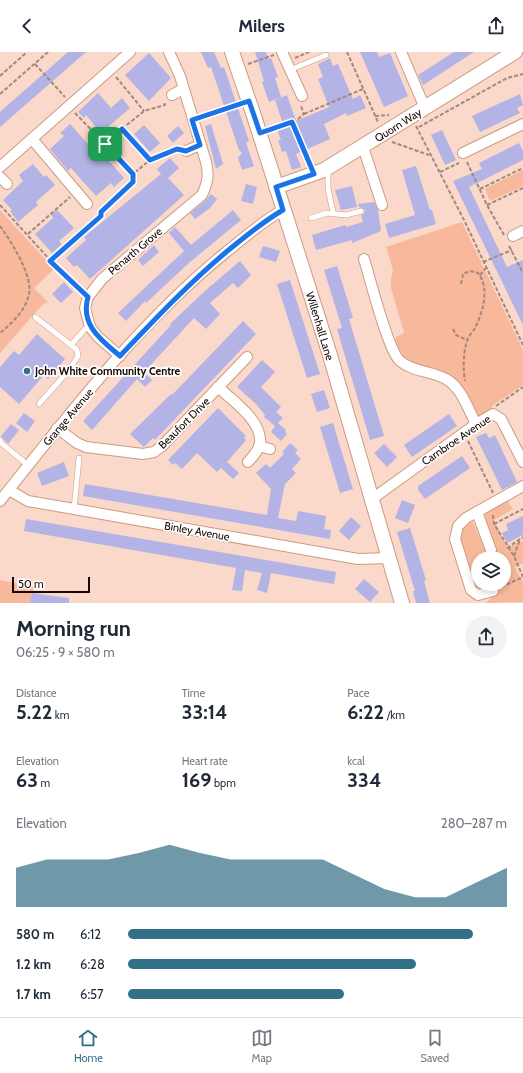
<!DOCTYPE html>
<html lang="en">
<head>
<meta charset="utf-8">
<style>
	body { margin:0; font-family:Cabin,sans-serif; background:#f2f2f3; color:#1f2937; height:100vh; display:flex; flex-direction:column; font-size:15px; white-space:nowrap }
	* { box-sizing:border-box; margin:0 }
	p { font-size:13px; color:#747a83 }
	.icon { flex:none; width:22px; height:22px; fill:none; stroke:currentColor; stroke-width:2; stroke-linecap:round; stroke-linejoin:round }
	.map { position:relative; height:551px; overflow:hidden }
	.drawer { display:flex; flex-direction:column; background:#fff; flex:1 }
	.drawer>* { flex:none }
	.fabs { position:absolute; left:471px; top:499px; display:grid; gap:8px }
	.fabs a { display:grid; place-items:center; width:40px; height:40px; border-radius:50%; background:#fff; box-shadow:0 2px 6px #0003; font-size:20px }
	.scale { position:absolute; left:12px; bottom:10px; width:78px; box-sizing:border-box; padding-left:4px; border:2px solid #190802; border-top:0; font-size:11px; line-height:14px; white-space:nowrap; color:#190802; -webkit-text-stroke:3px #fff; paint-order:stroke }
	.pin { position:absolute; display:grid; place-items:center; width:34px; height:34px; color:#fff; margin:-17px; border-radius:8px; box-shadow:0 2px 6px #0006 }
	.round { display:grid; place-items:center; flex:none; width:42px; height:42px; border-radius:21px; background:#f2f2f3 }
	.head { display:flex; align-items:center; justify-content:space-between; height:68px; padding:0 16px }
	h1 { font-size:22px; font-weight:800; line-height:30px }
	.figures { display:grid; grid-template-columns:repeat(3,1fr); gap:6px; height:68px; padding:4px 16px }
	.figures div { display:grid; align-content:center }
	.figures b { font-size:20px; font-weight:800 }
	.figures small { font-size:11px; font-weight:400 }
	.figures p { font-size:11px }
	.chart { height:112px; padding:8px 16px }
	.chart p { display:flex; justify-content:space-between }
	.chart svg { width:100%; height:72px; margin-top:4px; fill:#336f86; opacity:.7 }
	ul { padding:0 16px; list-style:none; font-size:13px }
	li { display:grid; grid-template-columns:64px 48px 1fr; align-items:center; height:30px }
	li i { height:10px; border-radius:5px; background:#336f86 }
	header { display:flex; justify-content:space-between; align-items:center; height:52px; padding:0 16px; background:#fff; font-size:18px; font-weight:800 }
	.dock { display:flex; justify-content:space-around; align-items:center; height:56px; border-top:1px solid #e0e1e3; background:#fff; font-size:11px; color:#747a83 }
	.dock a { display:grid; justify-items:center; gap:2px }
	.dock .active { color:#336f86 }
	.map>svg:first-child { display:block }
	.green { fill:#f7b89b }
	.building { fill:#b4b3e5 }
	.lines { fill:none; stroke-linecap:round; stroke-linejoin:round }
	.lane-casing { stroke:#ce9a82; stroke-width:6 }
	.street-casing { stroke:#ce9a82; stroke-width:12 }
	.secondary-casing { stroke:#ce9a82; stroke-width:16 }
	.path { stroke:#a3887d; stroke-width:2; stroke-dasharray:4 2; stroke-linecap:butt }
	.lane { stroke:#fff; stroke-width:5 }
	.street { stroke:#fff; stroke-width:10 }
	.secondary { stroke:#fff; stroke-width:14 }
	.route-casing { stroke:#fff; stroke-width:8 }
	.route { stroke:#1a73e8; stroke-width:5 }
	.poi-dot { fill:#336f86; stroke:#fff; stroke-width:1.5 }
	.labels { text-anchor:middle; dominant-baseline:central; stroke-width:3.5; stroke-linejoin:round; paint-order:stroke }
	.street-label { font-size:11px; fill:#190802; stroke:#fff }
	.poi-label { font-size:11px; font-weight:bold; fill:#190802; stroke:#fff; text-anchor:start }
</style>
</head>
<body>
<header><svg class="icon" aria-label="back" viewBox="0 0 24 24"><path d="M15 5l-7 7 7 7"/></svg>Milers<svg class="icon" aria-label="share" viewBox="0 0 24 24"><path d="M12 15V3M7 8l5-5 5 5M5 13v7h14v-7"/></svg></header>
<div class="map">
<svg width="523" height="551" viewBox="0 0 523 551">
	<rect width="100%" height="100%" fill="#fad9ca"/>
	<g class="green">
		<path d="M523,118V134L490,149L485,137Z"/>
		<path d="M0,158L54,217L34,236L48,250L42,253L0,301Z"/>
		<path d="M462,170L523,298V333L493,353L490,360L478,368C473,359 465,338 458,332C441,318 392,317 396,285L404,281L391,236V227L393,218L386,195Z"/>
		<path d="M507,448L513,457L494,468L507,496L523,489V511L515,515L523,530V550L486,551L496,542L493,533L482,532H504V506H478V530C471,525 459,489 461,480C462,476 465,473 468,470H473L487,501L484,465L487,459Z"/>
		<path d="M0,528L35,535L32,541L30,551H0Z"/>
	</g>
	<g class="building">
		<path d="M68,0H86L0,75V60Z"/>
		<path d="M201,0H214L221,16L224,15L249,89L246,91L254,114L242,118L238,106L242,101L239,98L211,15L208,16Z"/>
		<path d="M255,0H266L268,7L271,6L278,25L275,26L281,45L269,50L262,30L264,29Z"/>
		<path d="M360,0H377L379,5L390,1L408,44L384,55Z"/>
		<path d="M454,0H474L423,33L418,23Z"/>
		<path d="M149,1L171,26L149,49L125,23Z"/>
		<path d="M330,6L333,14L338,12L353,47L360,43L366,56L347,64L346,61L324,72L330,87L296,102L301,115L292,118L286,99L282,100L278,88H281L277,77L284,75L275,48L287,43L296,69L329,55L318,27L323,25L318,12Z"/>
		<path d="M98,41L111,56L122,46L130,56L101,81L86,63L84,66L78,60Z"/>
		<path d="M520,42L523,53L517,56L520,61L480,80L472,64Z"/>
		<path d="M70,72L98,103L101,100L124,126L114,135L111,131L96,144L71,116L68,119L50,97L64,84L60,81Z"/>
		<path d="M211,72L223,112L216,117L205,74Z"/>
		<path d="M144,73L160,91L150,100L134,82Z"/>
		<path d="M178,74L184,81L173,91L167,84Z"/>
		<path d="M442,78L456,108L445,113L431,83Z"/>
		<path d="M519,91L523,99V108L469,135L507,215L523,208V273L453,129L482,117L479,111Z"/>
		<path d="M170,106L179,116L168,126L184,143L90,227L77,213L74,215L66,206L86,188L84,185L161,122L157,117Z"/>
		<path d="M33,112L44,125L46,123L55,133L36,150L38,153L18,170L10,159L12,158L3,148L23,129L19,123Z"/>
		<path d="M416,114L430,158H432L436,172L389,186L385,172L415,163L402,118Z"/>
		<path d="M246,132L257,135L253,152L241,149Z"/>
		<path d="M352,134L357,155L341,158L335,138Z"/>
		<path d="M211,142L217,147L210,156L195,167L190,161L205,149Z"/>
		<path d="M374,150L378,158L381,179L352,191V188L316,198L312,183L345,173L346,175L363,170L361,163L364,162L365,158L359,155L358,152Z"/>
		<path d="M57,158L74,176L59,189L62,192L52,201L35,182L53,166L51,163Z"/>
		<path d="M233,158L241,168L190,210L146,251L145,249L126,269L118,261L184,199L169,181L175,175L191,193Z"/>
		<path d="M154,193L159,200L143,214L138,208Z"/>
		<path d="M263,194L280,199L276,210L259,205Z"/>
		<path d="M240,209L251,223L238,236L233,231L210,251L220,262L206,277L194,266L144,320L152,328L145,335L137,327L92,378L83,369L171,273L170,272L206,238Z"/>
		<path d="M337,214L353,266L349,267L384,384L370,388L337,277L342,276L324,218Z"/>
		<path d="M290,228L320,322L307,326L277,232Z"/>
		<path d="M64,230L73,240L61,251L52,242Z"/>
		<path d="M243,269L256,282L155,388L153,386L144,395L130,382L171,342L172,343Z"/>
		<path d="M37,282L65,307L48,327L44,323L19,352L0,335V315L14,299L19,303Z"/>
		<path d="M262,308L275,320L261,335L281,355L276,360L283,366L278,371L286,378L285,380L287,382L281,389L271,380L275,374L264,365L265,363L256,352L237,335Z"/>
		<path d="M324,338L330,356L317,360L311,342Z"/>
		<path d="M218,356L246,384L244,386L246,388L227,410L239,421L233,427L221,416L217,420L197,401L182,417L175,411L173,413L168,408Z"/>
		<path d="M24,361L35,369L27,380L16,371Z"/>
		<path d="M449,362L457,374L412,405L404,393Z"/>
		<path d="M333,371L353,437L340,441L320,375Z"/>
		<path d="M11,372L19,378L8,392L1,384Z"/>
		<path d="M486,381L489,386L495,383L517,430L502,438L476,385Z"/>
		<path d="M290,391L298,398L295,401L301,407L292,417L296,421L285,432L278,466L296,469L298,459L326,464L324,477L331,478L330,487L83,444L85,432L267,463L271,437L256,421L266,412L270,416L282,404L284,401L282,400Z"/>
		<path d="M384,392L397,405L387,415L374,401Z"/>
		<path d="M462,404L470,416L425,447L418,438V434Z"/>
		<path d="M64,410L69,424L42,434L37,421Z"/>
		<path d="M402,448L415,453L408,471L395,466Z"/>
		<path d="M523,464V483L507,491L502,481L508,478L506,472Z"/>
		<path d="M351,465L361,474L349,488L339,479Z"/>
		<path d="M26,467L336,520L334,532L271,521L267,541L257,538L262,521L245,518L242,539L232,538L236,516L24,479Z"/>
		<path d="M410,476L426,528L424,529L430,551H416L413,539H415L397,480Z"/>
		<path d="M364,527L379,540L370,550L355,537Z"/>
		<path d="M32,541L69,546V551H30Z"/>
	</g>
	<g class="lines">
		<g class="lane-casing">
			<g id="lane">
				<path d="M290,18L326,3"/>
				<path d="M327,118L328,121V137L333,160"/>
				<path d="M311,166L327,161L346,163L361,159"/>
				<path d="M35,265L71,293"/>
				<path d="M39,352L70,317L78,304L77,298L71,293L85,277L90,275"/>
				<path d="M0,388L1,391L28,413"/>
				<path d="M74,457L79,406"/>
			</g>
		</g>
		<g class="street-casing">
			<g id="street">
				<path d="M282,0L302,44"/>
				<path d="M401,0L425,56"/>
				<path d="M172,43L183,37"/>
				<path d="M32,87L87,152"/>
				<path d="M363,95L382,153"/>
				<path d="M186,99L200,93"/>
				<path d="M463,101L523,72"/>
				<path d="M0,115L130,0"/>
				<path d="M0,125L7,132"/>
				<path d="M513,184L523,179"/>
				<path d="M364,207C370,226 388,299 400,309C413,320 432,319 446,327C461,335 468,357 476,372"/>
				<path d="M120,304L98,285L90,275L85,256L88,245L102,227L202,143C208,130 209,123 206,110L180,24L169,0"/>
				<path d="M218,335C233,349 263,369 260,392C258,400 252,405 248,410"/>
				<path d="M57,376L77,391L86,395L143,402L154,400L162,394L247,305"/>
				<path d="M259,394L270,397"/>
				<path d="M9,438L28,449L74,457L358,507L389,506"/>
				<path d="M372,447L476,372L493,362L501,367L523,410"/>
				<path d="M0,449C69,362 138,272 225,201C244,186 261,170 283,158"/>
				<path d="M477,460L491,498"/>
				<path d="M493,539L478,543L471,538L455,487L458,474L466,466L523,434"/>
			</g>
		</g>
		<g class="secondary-casing">
			<g id="secondary">
				<path d="M232,0L254,64L329,300L402,551"/>
				<path d="M276,135L324,118L515,0"/>
			</g>
		</g>
		<g class="path">
			<path d="M347,0L378,70"/>
			<path d="M295,6L309,0"/>
			<path d="M35,12L65,45"/>
			<path d="M248,12L274,3"/>
			<path d="M0,24L27,0"/>
			<path d="M116,25L144,59"/>
			<path d="M0,42L48,0"/>
			<path d="M75,61L105,92"/>
			<path d="M304,62L363,37"/>
			<path d="M375,64L389,63"/>
			<path d="M201,65L239,52"/>
			<path d="M292,70L309,112"/>
			<path d="M416,74L465,170L523,293"/>
			<path d="M419,75L507,26L523,22"/>
			<path d="M122,77L105,92L133,122"/>
			<path d="M270,78L297,68L304,62L301,54"/>
			<path d="M392,90L429,103"/>
			<path d="M150,108L122,77L144,59L165,53L164,50"/>
			<path d="M467,110L487,153L504,183"/>
			<path d="M440,120L459,111"/>
			<path d="M480,137L523,116"/>
			<path d="M0,153L50,208"/>
			<path d="M487,153L523,136"/>
			<path d="M0,174C10,188 33,223 29,242C26,258 12,271 0,281"/>
			<path d="M28,182L70,145"/>
			<path d="M509,194L523,221"/>
			<path d="M483,210L512,198"/>
			<path d="M480,223L486,216"/>
			<path d="M461,232L463,222L470,219L478,221C490,236 483,260 475,276C473,280 468,284 467,289C463,301 463,317 465,329"/>
			<path d="M80,238L50,209L101,164V160L133,130V122L150,108L177,97"/>
			<path d="M453,277L456,283L467,288"/>
			<path d="M496,354L523,335"/>
			<path d="M468,389L493,441"/>
			<path d="M493,463L494,472L514,504L523,525"/>
			<path d="M494,472L523,457"/>
			<path d="M507,496L523,485"/>
			<path d="M514,504L520,487"/>
			<path d="M501,535L523,525"/>
		</g>
		<use href="#lane" class="lane"/>
		<use href="#street" class="street"/>
		<use href="#secondary" class="secondary"/>
	</g>
	<g class="lines">
		<g class="route-casing">
			<path id="route" d="M249,49L260,81L292,70L314,122L276,135L283,158C264,169 248,182 231,196C191,229 156,266 120,304C101,288 80,273 88,245L50,209L101,164V160L133,130V122L105,92L122,77L150,108L177,97L186,99L200,93L192,68Z"/>
		</g>
		<use href="#route" class="route"/>
	</g>
	<circle class="poi-dot" cx="27" cy="319" r="4"/>
	<g class="labels">
		<g class="street-label">
			<text transform="translate(398 73) rotate(-32)">Quorn Way</text>
			<text transform="translate(135 199) rotate(-40)">Penarth Grove</text>
			<text transform="translate(320 274) rotate(73)">Willenhall Lane</text>
			<text transform="translate(68 365) rotate(-50)">Grange Avenue</text>
			<text transform="translate(184 371) rotate(-45)">Beaufort Drive</text>
			<text transform="translate(456 388) rotate(-34)">Carnbroe Avenue</text>
			<text transform="translate(197 479) rotate(10)">Binley Avenue</text>
		</g>
		<g class="poi-label">
			<text x="35" y="319">John White Community Centre</text>
		</g>
	</g>
</svg>
<div class="fabs">
<a><svg class="icon" aria-label="layers" viewBox="0 0 24 24"><path d="M12 4l9 5-9 5-9-5zM3 14l9 5 9-5"/></svg></a>
</div>
<div class="scale">50 m</div>
<div class="pin" style="left:105px;top:92px;background:#1e9e55"><svg class="icon" aria-label="arrive" viewBox="0 0 24 24"><path d="M6 21V4h12l-3 4 3 4H6"/></svg></div>
</div>
<section class="drawer">
<div class="head"><div><h1>Morning run</h1><p>06:25 · 9 × 580 m</p></div><a class="round"><svg class="icon" aria-label="share" viewBox="0 0 24 24"><path d="M12 15V3M7 8l5-5 5 5M5 13v7h14v-7"/></svg></a></div>
<div class="figures">
<div><p>Distance</p><b>5.22<small> km</small></b></div>
<div><p>Time</p><b>33:14</b></div>
<div><p>Pace</p><b>6:22<small> /km</small></b></div>
</div>
<div class="figures">
<div><p>Elevation</p><b>63<small> m</small></b></div>
<div><p>Heart rate</p><b>169<small> bpm</small></b></div>
<div><p>kcal</p><b>334</b></div>
</div>
<div class="chart"><p><span>Elevation</span>280–287 m</p>
<svg viewBox="0 0 160 44" preserveAspectRatio="none"><path d="M0 44V20L10 15L20 15L30 15L40 11L50 6L60 11L70 15L80 15L90 15L100 15L110 24L120 33L130 38L140 38L150 29L160 20V44z"/></svg>
</div>
<ul>
<li><b>580 m</b>6:12<i style="width:91%"></i></li>
<li><b>1.2 km</b>6:28<i style="width:76%"></i></li>
<li><b>1.7 km</b>6:57<i style="width:57%"></i></li>
</ul>
</section>
<nav class="dock">
<a class="active"><svg class="icon" aria-label="home" viewBox="0 0 24 24"><path d="M3 11l9-7 9 7M6 9v11h12V9"/></svg>Home</a>
<a><svg class="icon" aria-label="map" viewBox="0 0 24 24"><path d="M3 6l6-2 6 2 6-2v14l-6 2-6-2-6 2zM9 4v14M15 6v14"/></svg>Map</a>
<a><svg class="icon" aria-label="saved" viewBox="0 0 24 24"><path d="M7 4h10v16l-5-4-5 4z"/></svg>Saved</a>
</nav>
</body>
</html>
